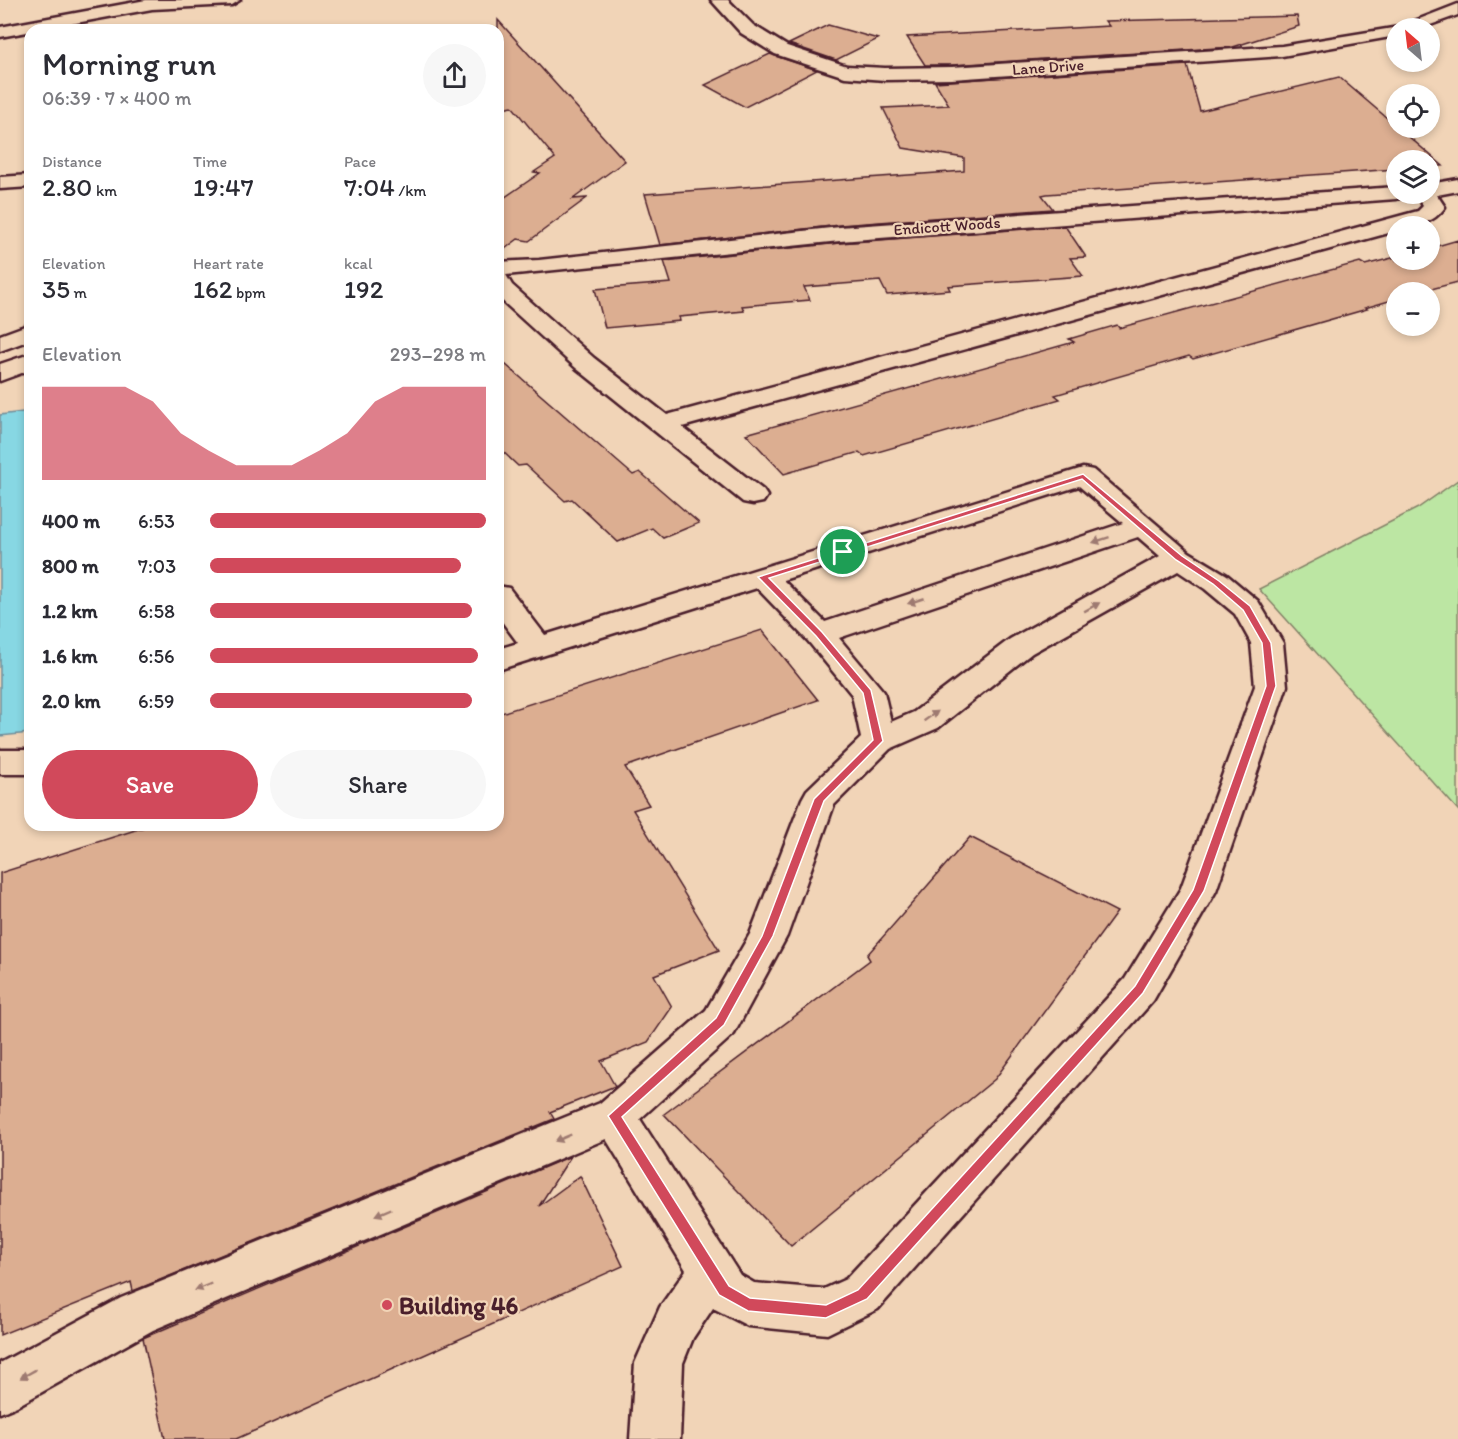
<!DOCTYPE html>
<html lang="en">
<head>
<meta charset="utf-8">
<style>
	body { margin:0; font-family:Itim,sans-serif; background:#f7f7f7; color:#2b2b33; height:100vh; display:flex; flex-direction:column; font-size:22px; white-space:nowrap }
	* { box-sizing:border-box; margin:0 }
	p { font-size:20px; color:#7c7c81 }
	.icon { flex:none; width:33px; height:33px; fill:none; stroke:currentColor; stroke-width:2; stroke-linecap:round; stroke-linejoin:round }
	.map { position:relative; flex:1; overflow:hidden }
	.sheet { position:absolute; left:24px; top:24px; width:480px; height:807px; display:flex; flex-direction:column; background:#fff; border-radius:18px; box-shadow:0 3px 9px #0003 }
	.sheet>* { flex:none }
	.needle { width:39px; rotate:332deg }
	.controls { position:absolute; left:1386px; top:18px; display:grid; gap:12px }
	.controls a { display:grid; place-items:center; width:54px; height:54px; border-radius:50%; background:#fff; box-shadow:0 3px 9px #0003; font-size:30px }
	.pin { position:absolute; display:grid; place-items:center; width:51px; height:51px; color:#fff; margin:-26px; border:3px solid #fff; border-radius:50%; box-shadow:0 2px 6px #0007 }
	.round { display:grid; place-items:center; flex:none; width:63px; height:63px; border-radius:32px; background:#f7f7f7 }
	.head { display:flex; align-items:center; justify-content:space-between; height:102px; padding:0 18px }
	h1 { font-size:33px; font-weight:600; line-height:45px }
	.figures { display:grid; grid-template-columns:repeat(3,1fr); gap:9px; height:102px; padding:6px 18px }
	.figures div { display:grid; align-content:center }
	.figures b { font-size:26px; font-weight:600 }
	.figures small { font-size:16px; font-weight:400 }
	.figures p { font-size:16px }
	.chart { height:168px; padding:12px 18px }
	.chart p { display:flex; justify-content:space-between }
	.chart svg { width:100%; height:108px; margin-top:6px; fill:#d1495b; opacity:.7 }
	.cta { display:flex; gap:12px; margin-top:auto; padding:12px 18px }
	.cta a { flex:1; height:69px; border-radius:36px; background:#d1495b; color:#fff; font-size:24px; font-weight:600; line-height:69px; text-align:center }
	.cta a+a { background:#f7f7f7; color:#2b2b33 }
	ul { padding:0 18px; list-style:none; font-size:20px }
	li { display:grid; grid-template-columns:96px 72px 1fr; align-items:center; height:45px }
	li i { height:15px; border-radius:8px; background:#d1495b }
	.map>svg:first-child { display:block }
	.green { fill:#bce6a3; stroke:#838267; stroke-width:1.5 }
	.water { fill:#87d7e3; stroke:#6f8d99; stroke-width:1.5 }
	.building { fill:#dcae91; stroke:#4a1f2b; stroke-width:1.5 }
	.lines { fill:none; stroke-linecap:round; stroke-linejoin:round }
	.minor-casing { stroke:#4a1f2b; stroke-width:5 }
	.minor { fill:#f1d4b7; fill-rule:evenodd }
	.oneway { fill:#9e7a71 }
	.route { fill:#d1495b; stroke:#fff; stroke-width:1.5; fill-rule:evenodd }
	.poi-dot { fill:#d1495b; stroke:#f1d4b7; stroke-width:2 }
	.labels { text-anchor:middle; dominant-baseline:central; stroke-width:4.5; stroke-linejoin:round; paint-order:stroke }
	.far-street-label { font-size:16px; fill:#4a1f2b; stroke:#f1d4b7 }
	.near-poi-label { font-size:24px; font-weight:bold; fill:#4a1f2b; stroke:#f1d4b7; text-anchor:start }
</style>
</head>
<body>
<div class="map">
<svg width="1458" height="1439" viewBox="0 0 1458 1439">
	<rect width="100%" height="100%" fill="#f1d4b7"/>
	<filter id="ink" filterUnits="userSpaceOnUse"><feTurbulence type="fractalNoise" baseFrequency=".0167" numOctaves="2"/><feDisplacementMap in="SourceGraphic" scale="12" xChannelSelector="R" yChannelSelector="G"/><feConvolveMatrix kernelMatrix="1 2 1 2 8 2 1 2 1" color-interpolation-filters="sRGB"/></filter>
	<g filter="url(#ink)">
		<path class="green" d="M1458,480V810L1259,589L1418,508Z"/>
		<path class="water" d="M30,411V733L0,736V415Z"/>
		<g class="building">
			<path d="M1297,16L1299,26L1233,47L952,65H925L907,37L1109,26L1105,21Z"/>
			<path d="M498,20L625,161L573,199L587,198L529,241L518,239L498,254V202L540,173L534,172L555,158L512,106L498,109Z"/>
			<path d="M828,25L878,39L836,60L789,44Z"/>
			<path d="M770,54L817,70L745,107L705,85Z"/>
			<path d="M1187,65L1200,111L1339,77L1443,166L1430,167V160H1396V169L1047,194L1042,195L1053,209L840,225L660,245L645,194L964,171V158L903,148L883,108L949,105L935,82Z"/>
			<path d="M1065,226L1086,257L1070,258L1083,276L948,286L950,290L887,295L880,281L804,287L810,300L742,306L744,311L679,317L680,321L605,328L595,289L671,283L664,261L840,243Z"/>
			<path d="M1458,240V282L1420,292H1396V299L1365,308L1367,309L1193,359L1189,356L1055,395L1060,399L864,456L859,452L784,474L746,434L1074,342L1069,339L1117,325L1119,328L1360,262L1365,265L1396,257V260H1430V248Z"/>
			<path d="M498,358L633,475L640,472L699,523L663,538L652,528L618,542L572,499L565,501L526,465L518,466L498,447Z"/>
			<path d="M762,630L818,700L625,767L649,805L633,810L719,950L654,975L672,1007L648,1042L601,1061L615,1086L550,1112L554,1119L133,1291L131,1282L0,1335V873L151,825H498V714Z"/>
			<path d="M970,837L1117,912L995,1079L791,1246L664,1114L870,960L867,955Z"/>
			<path d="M571,1156L539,1206L580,1176L623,1266L236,1439H165L143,1338Z"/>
		</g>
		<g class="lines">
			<g class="minor-casing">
				<g id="minor">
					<path d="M146,0H240L232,5L152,9L0,37V27Z"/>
					<path d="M711,0H728L753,25L787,46L847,66L885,68L952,67L1282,46L1399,27L1458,4V15L1422,28H1396V36L1282,56L952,79L885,80L845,77L775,54L741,33Z"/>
					<path d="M30,175V187L0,189V177Z"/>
					<path d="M1458,179V191L1437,195L1445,207C1433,224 1417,226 1396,226V231L682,427L763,490L767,496L763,502L753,504L743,502L576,368L498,297V262L539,260L840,227L1396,187V194H1406L1403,197L1396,199L840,241L506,275L512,285L594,358L667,415L1418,211L1423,206L1416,194H1430V184Z"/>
					<path d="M30,324V340L0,351V335Z"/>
					<path d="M30,354V370L0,381V364Z"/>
					<path d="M1083,468L1093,470L1189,552L1227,575L1258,601L1283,643L1287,686L1216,891L1153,1001L878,1309L827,1334L748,1326L713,1308L693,1338L683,1363L680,1439H630L635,1363L660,1307L686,1270L606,1139L153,1330L17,1406L0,1413V1363L121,1298L600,1103L706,1010L750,934L802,799L807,790L861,738L852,695L808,641L757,588L498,670V649L518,643L498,616V586L509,588L545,635ZM1079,486L1123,523L825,622L783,580ZM1138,537L1160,556L1010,639L914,712L891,722L884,692L839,638ZM1178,571L1205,589L1235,614L1251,643L1255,686L1181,888L1125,979L846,1279L824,1289L754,1283L740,1275L640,1119L734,1034L787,936L834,805L890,749L938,728L1032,653Z"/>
					<rect x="0" y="750" width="30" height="24"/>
				</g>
			</g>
			<use href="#minor" class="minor"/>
		</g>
		<defs><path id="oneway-solid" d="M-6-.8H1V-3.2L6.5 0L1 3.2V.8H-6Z" transform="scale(1.5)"/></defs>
		<g class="oneway">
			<use href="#oneway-solid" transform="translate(1101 540) rotate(162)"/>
			<use href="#oneway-solid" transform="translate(916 601) rotate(162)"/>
			<use href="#oneway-solid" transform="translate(1092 607) rotate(-29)"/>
			<use href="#oneway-solid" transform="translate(931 716) rotate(-35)"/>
			<use href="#oneway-solid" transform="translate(563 1138) rotate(157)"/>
			<use href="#oneway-solid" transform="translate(383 1212) rotate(157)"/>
			<use href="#oneway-solid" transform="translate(203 1287) rotate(157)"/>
			<use href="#oneway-solid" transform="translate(28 1374) rotate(151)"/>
		</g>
	</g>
	<path class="route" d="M1083,474L1182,556L1219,581L1250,606L1271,643L1276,686L1204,891L1143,993L867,1299L826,1318L748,1311L719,1295L608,1116L716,1018L762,936L814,799L873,740L863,693L816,636L758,577ZM1082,479L1176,560L1213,584L1243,610L1262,643L1266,686L1193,890L1135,986L858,1290L826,1305L750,1298L729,1286L622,1117L724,1025L773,936L824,801L883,741L871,690L822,632L769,578Z"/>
	<circle class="poi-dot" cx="387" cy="1305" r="6"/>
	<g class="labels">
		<g class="far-street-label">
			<text transform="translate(1048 67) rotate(-4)">Lane Drive</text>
			<text transform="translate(947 226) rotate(-4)">Endicott Woods</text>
		</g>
		<g class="near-poi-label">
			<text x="399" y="1305">Building 46</text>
		</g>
	</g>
</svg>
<div class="controls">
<a><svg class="needle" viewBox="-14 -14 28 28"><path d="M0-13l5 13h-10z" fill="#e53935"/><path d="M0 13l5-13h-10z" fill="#7c7c81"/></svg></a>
<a><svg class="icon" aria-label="locate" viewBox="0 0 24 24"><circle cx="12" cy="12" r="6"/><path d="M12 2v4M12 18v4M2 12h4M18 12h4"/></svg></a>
<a><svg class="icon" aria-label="layers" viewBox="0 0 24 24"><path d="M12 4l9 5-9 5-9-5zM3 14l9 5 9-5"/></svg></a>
<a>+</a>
<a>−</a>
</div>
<div class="pin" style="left:843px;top:552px;background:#1e9e55"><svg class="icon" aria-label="arrive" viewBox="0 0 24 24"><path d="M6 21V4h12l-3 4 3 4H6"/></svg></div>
<section class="sheet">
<div class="head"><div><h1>Morning run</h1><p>06:39 · 7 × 400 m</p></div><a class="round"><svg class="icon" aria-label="share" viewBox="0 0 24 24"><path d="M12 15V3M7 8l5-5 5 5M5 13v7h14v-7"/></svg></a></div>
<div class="figures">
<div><p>Distance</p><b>2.80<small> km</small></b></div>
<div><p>Time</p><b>19:47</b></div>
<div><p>Pace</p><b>7:04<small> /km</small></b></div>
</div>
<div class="figures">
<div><p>Elevation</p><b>35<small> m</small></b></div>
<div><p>Heart rate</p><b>162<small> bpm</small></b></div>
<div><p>kcal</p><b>192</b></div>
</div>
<div class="chart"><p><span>Elevation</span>293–298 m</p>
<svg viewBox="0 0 160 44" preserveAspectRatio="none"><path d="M0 44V6L10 6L20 6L30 6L40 12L50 25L60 32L70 38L80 38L90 38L100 32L110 25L120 12L130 6L140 6L150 6L160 6V44z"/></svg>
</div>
<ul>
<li><b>400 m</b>6:53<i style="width:100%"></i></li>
<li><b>800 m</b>7:03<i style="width:91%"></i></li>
<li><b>1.2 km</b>6:58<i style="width:95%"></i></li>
<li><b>1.6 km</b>6:56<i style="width:97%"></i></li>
<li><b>2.0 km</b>6:59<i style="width:95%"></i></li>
</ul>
<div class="cta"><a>Save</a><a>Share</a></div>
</section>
</div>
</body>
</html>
